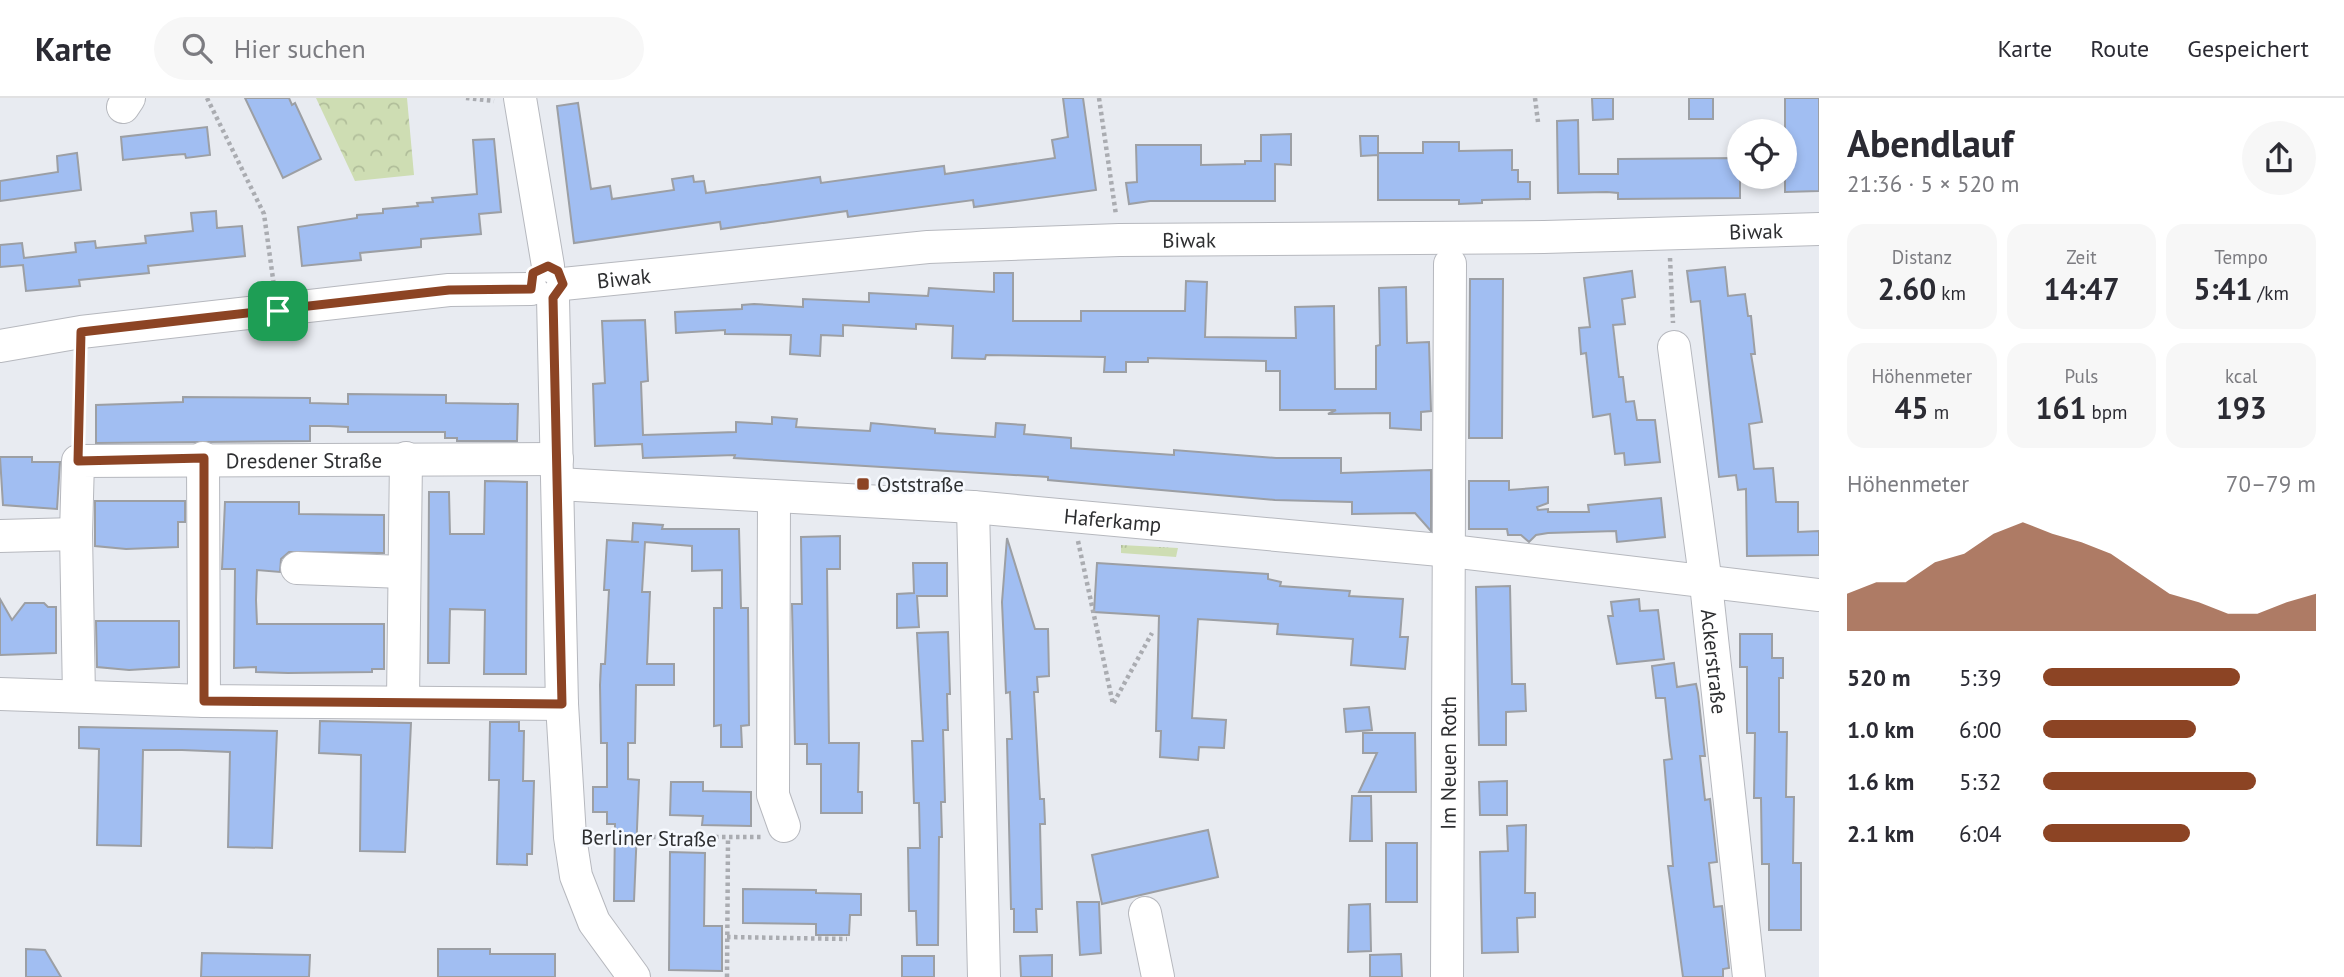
<!DOCTYPE html>
<html lang="de">
<head>
<meta charset="utf-8">
<style>
	body { margin:0; font-family:"PT Sans",sans-serif; background:#f7f7f7; color:#2b2b33; height:100vh; display:flex; flex-direction:column; font-size:26px; white-space:nowrap }
	* { box-sizing:border-box; margin:0 }
	p { font-size:23px; color:#7c7c81 }
	.icon { flex:none; width:38px; height:38px; fill:none; stroke:currentColor; stroke-width:2; stroke-linecap:round; stroke-linejoin:round }
	.map { position:relative; flex:1; overflow:hidden }
	.drawer { display:flex; flex-direction:column; background:#fff; width:525px }
	.drawer>* { flex:none }
	.buttons { position:absolute; left:1727px; top:21px; display:grid; gap:14px }
	.buttons a { display:grid; place-items:center; width:70px; height:70px; border-radius:50%; background:#fff; box-shadow:0 4px 10px #0003; font-size:35px }
	.pin { position:absolute; display:grid; place-items:center; width:60px; height:60px; color:#fff; margin:-30px; border-radius:14px; box-shadow:0 4px 10px #0006 }
	.round { display:grid; place-items:center; flex:none; width:74px; height:74px; border-radius:37px; background:#f7f7f7 }
	.overview { display:flex; align-items:center; justify-content:space-between; height:119px; padding:0 28px }
	h1 { font-size:38px; font-weight:700; line-height:52px }
	.figures { display:grid; grid-template-columns:repeat(3,1fr); gap:10px; height:119px; padding:7px 28px }
	.figures div { display:grid; align-content:center; border-radius:18px; background:#f7f7f7; text-align:center }
	.figures b { font-size:30px; font-weight:700 }
	.figures small { font-size:19px; font-weight:400 }
	.figures p { font-size:19px }
	.chart { height:196px; padding:14px 28px }
	.chart p { display:flex; justify-content:space-between }
	.chart svg { width:100%; height:126px; margin-top:7px; fill:#8c4424; opacity:.7 }
	ul { padding:0 28px; list-style:none; font-size:23px }
	li { display:grid; grid-template-columns:112px 84px 1fr; align-items:center; height:52px }
	li i { height:18px; border-radius:9px; background:#8c4424 }
	header { display:flex; align-items:center; gap:42px; box-sizing:border-box; height:98px; padding:0 35px; background:#fff; border-bottom:2px solid #e1e1e2 }
	header strong { font-size:33px }
	nav { display:flex; gap:38px; margin-inline-start:auto; font-size:24px }
	.search { width:490px; height:63px; background:#f7f7f7; display:flex; align-items:center; gap:18px; box-sizing:border-box; padding:0 24px; border-radius:38px; color:#7c7c81; font-size:26px }
	main { display:flex; flex:1; min-height:0 }
	.map>svg:first-child { display:block }
	.grass { fill:url(#grass-tufts) }
	.park { fill:url(#park-crowns) }
	.building { fill:#a1bef2; stroke:#9c9fa4; stroke-width:2 }
	.lines { fill:none; stroke-linecap:round; stroke-linejoin:round }
	.minor-casing { stroke:#b6b8be; stroke-width:34 }
	.path { stroke:#aaacb1; stroke-width:4.5; stroke-dasharray:3.5 3.5; stroke-linecap:butt }
	.minor { stroke:#fff; stroke-width:32 }
	.route-casing { stroke:#fff; stroke-width:14 }
	.route { stroke:#8c4424; stroke-width:9 }
	.poi-dot { fill:#8c4424; stroke:#f6f9fe; stroke-width:2.5 }
	.labels { text-anchor:middle; dominant-baseline:central; stroke-width:5; stroke-linejoin:round; paint-order:stroke }
	.street-label { font-size:21px; fill:#2e2f31; stroke:#f6f9fe }
	.poi-label { font-size:21px; fill:#2e2f31; stroke:#f6f9fe; text-anchor:start }
</style>
</head>
<body>
<header>
<strong>Karte</strong>
<div class="search"><svg class="icon" aria-label="search" viewBox="0 0 24 24"><circle cx="10" cy="10" r="6"/><path d="M15 15l6 6"/></svg>Hier suchen</div>
<nav><a>Karte</a><a>Route</a><a>Gespeichert</a></nav>
</header>
<main>
<div class="map">
<svg width="1819" height="879" viewBox="0 0 1819 879">
	<defs>
		<pattern id="grass-tufts" width="24" height="20" patternUnits="userSpaceOnUse" patternTransform="scale(1.75)"><rect width="24" height="20" fill="#ceddb3"/><path d="M3 7l-1-3M5 7V3M7 7l1-3M15 17l-1-3M17 17v-4M19 17l1-3" fill="none" stroke="#b1be9a"/></pattern>
		<pattern id="park-crowns" width="20" height="18" patternUnits="userSpaceOnUse" patternTransform="scale(1.75)"><rect width="20" height="18" fill="#ceddb3"/><path d="M2 6a3 3 0 1 1 6 0M12 15a3 3 0 1 1 6 0" fill="none" stroke="#b1be9a"/></pattern>
	</defs>
	<rect width="100%" height="100%" fill="#e8ebf1"/>
	<path class="grass" d="M1121,447L1178,450L1176,459L1121,455Z"/>
	<path class="park" d="M316,0H407L414,77L355,83Z"/>
	<g class="building">
		<path d="M245,0H289L292,7L295,5L321,61L283,80Z"/>
		<path d="M1063,0H1083L1096,92L974,109L973,102L848,119L847,113L721,131L720,124L574,145L557,8L578,5L591,91L610,88L612,101L674,92L672,81L693,78L694,84L704,83L706,95L820,79L821,85L944,68L945,76L1055,60L1052,42L1068,39Z"/>
		<path d="M1592,0H1613V21L1593,22Z"/>
		<rect x="1689" y="0" width="24" height="21"/>
		<path d="M1785,0H1819V93L1785,94Z"/>
		<path d="M1578,22L1579,76H1618V61L1740,60V100L1618,101V95L1607,94L1558,95L1557,23Z"/>
		<path d="M207,29L210,57L186,60L185,56L172,57L123,62L121,39Z"/>
		<path d="M1291,36V67L1275,66V103H1150L1129,106L1126,85L1137,84L1136,47H1201V67L1245,66V63H1261V37Z"/>
		<path d="M1360,38H1378V55H1423V44H1459V53L1512,52V72H1518V84H1530V101L1482,102V105L1459,106V102H1378V57L1361,58Z"/>
		<path d="M494,41L501,114L479,116L481,136L421,141V149L360,155L361,162L302,168L298,129L357,120V117L383,115V111L418,108L417,105L433,104L432,100L477,96L473,42Z"/>
		<path d="M77,55L81,92L0,103V83L58,74L57,58Z"/>
		<path d="M216,113L217,130L242,128L245,158L148,168L149,175L79,182L80,188L26,193L23,167L0,169V147L22,145L24,160L76,154L75,145L95,143L96,150L146,145L145,138L193,133L191,115Z"/>
		<path d="M1725,169L1728,198L1745,196L1748,218H1751L1755,256H1751L1762,324L1749,326L1754,371L1773,370L1776,404H1798V434L1819,433V457L1747,458L1746,391L1738,392L1736,377L1719,379L1700,203L1691,204L1687,173Z"/>
		<path d="M1632,173L1635,199L1622,201L1625,226L1613,227L1619,279H1623L1626,304L1634,303L1637,322H1655L1660,364L1625,367L1624,355L1615,356L1610,316L1593,319L1586,255L1581,256L1579,230L1590,229L1584,180Z"/>
		<path d="M994,175H1013V223H1081V213H1185L1186,183L1207,184L1205,239L1296,240L1295,209L1334,208L1335,291H1376V248L1380,247L1379,190L1406,189L1407,245L1429,244L1431,313L1421,314V332L1390,330V315L1328,316L1336,312H1280V273H1266V263L1148,260V264H1126V274H1104L1105,259L986,257L985,261L952,260L953,228L916,226V231L843,227V238L821,237L820,258L790,256L791,237L725,236V232L676,235L675,214L742,211V207L754,206L803,209V201L869,204V195L928,198L929,190L994,194Z"/>
		<path d="M1470,181H1503L1502,340H1469Z"/>
		<path d="M645,222L648,283L641,284L643,337L736,334V324L772,326V319L797,321L796,329L870,333L871,325L935,331V335L995,339L996,325L1025,327L1024,336L1071,340V350L1174,357V352L1276,360H1341V375L1431,372V433L1415,415L1352,416V404L1275,402L1048,382V379L734,360L735,357L643,360L642,346L595,348L593,286L605,285L602,223Z"/>
		<path d="M348,296L446,297V305L518,306L517,343H457V340H445V334H348V329L329,328H310V343L96,345V307L183,304V299L310,300V305L348,306Z"/>
		<path d="M0,359H32V364H60L57,411L3,407Z"/>
		<path d="M485,383L527,384L526,576H484L485,512L450,511L449,565H428L429,394H449L450,436H484Z"/>
		<path d="M1469,383H1509V392L1548,389V405L1537,409L1538,412L1548,411V414H1589L1588,407L1661,400L1665,439L1617,444L1616,433L1548,435L1536,437L1529,444L1521,437H1508L1507,431H1469Z"/>
		<path d="M95,403H185V424H178V449L126,451L95,448Z"/>
		<path d="M225,404H299V416L384,417V455L289,454L281,461L280,474L257,472L256,502L257,526H384V571H372V574L288,575L256,574V569L234,570L235,471H222Z"/>
		<path d="M633,425L663,427L662,431H739L741,510H748L749,627L741,628L742,649H721V627L714,628V510H722V472L692,473V448L645,444L642,494H650L647,566H674V587H636L635,645H628V681L639,682L634,803H614L615,726H607V714H593V689H607V645H601L600,587L601,566H605L609,492H604L607,442L639,444H632Z"/>
		<path d="M840,438V471H827L829,645H859L858,694H862V715H821V666H807V646H795L792,506H802L801,439Z"/>
		<path d="M1007,440L1035,531H1048L1049,578L1037,579L1038,594H1034L1040,701H1044L1045,726H1040L1042,811H1036L1037,834H1014V811H1011L1007,641H1012L1010,594L1006,595L1002,504Z"/>
		<path d="M913,465H947V498H917L919,529L897,530V496L914,495Z"/>
		<path d="M1097,465L1268,476V481L1281,484L1280,488L1350,493L1349,498L1403,501L1400,539H1408L1405,571L1351,567L1353,541L1277,536L1278,526L1198,521L1192,620L1226,622L1224,650L1199,649L1198,662L1160,659L1161,633H1156L1159,518L1094,514Z"/>
		<path d="M1510,488L1512,586H1525L1526,613L1506,614V647H1479L1476,489Z"/>
		<path d="M0,501L12,522L25,505H44L48,509H56V555L0,557Z"/>
		<path d="M1639,501L1640,513L1658,512L1664,561L1617,566L1608,518H1613L1611,504Z"/>
		<path d="M96,523H179V569L129,572L97,569Z"/>
		<path d="M948,534L950,596H947L948,632H943L945,704H941L942,739H939L938,847H917L916,813H909L908,750H920L919,705H914L912,643H923L917,535Z"/>
		<path d="M1740,536H1772V560H1783V580H1779V634H1787L1786,699H1794L1793,765H1801V832H1769V766H1762L1761,700H1754L1755,635H1747V569H1740Z"/>
		<path d="M1674,565L1677,589L1696,586L1698,595L1705,658H1700L1705,702L1710,701L1717,764L1709,765L1714,809L1722,808L1729,870L1723,871V879H1683L1668,768H1673L1664,662L1672,661L1670,647L1665,600H1656L1652,568Z"/>
		<path d="M1369,609L1372,632L1346,634L1344,611Z"/>
		<path d="M320,623L411,625L405,754L360,753L361,657L319,655Z"/>
		<path d="M490,624H519V633H524L523,683H534L532,756H527V767L497,766L499,682H489Z"/>
		<path d="M79,629L277,633L272,750L228,749L230,654L182,652H143L141,748L97,747L99,651L79,650Z"/>
		<path d="M1363,635H1415L1416,694H1359L1377,655H1363Z"/>
		<path d="M1507,683V717H1480L1479,684Z"/>
		<path d="M671,684H703V693L751,694V728L702,727L703,718L670,717Z"/>
		<path d="M1352,698H1371L1372,743H1350Z"/>
		<path d="M1526,727L1525,795H1535V819L1517,820L1518,854L1482,855L1480,754L1508,753L1507,728Z"/>
		<path d="M1208,732L1218,779L1102,806L1092,757Z"/>
		<rect x="1386" y="745" width="31" height="59"/>
		<path d="M670,754L705,755L704,828H722V873L669,872Z"/>
		<path d="M743,791L816,792V795L861,796V817H850L849,837H816V826L743,825Z"/>
		<path d="M1077,804H1099L1101,855L1080,857Z"/>
		<path d="M1370,806L1371,853L1348,854L1349,807Z"/>
		<path d="M26,851L45,852L61,879H26Z"/>
		<path d="M438,851H490V856H555V879H438Z"/>
		<path d="M202,855L310,857L309,879H201Z"/>
		<path d="M1401,856L1402,879H1370V857Z"/>
		<path d="M1052,857V879H1021L1020,858Z"/>
		<rect x="902" y="858" width="32" height="21"/>
	</g>
	<g class="lines">
		<g class="minor-casing">
			<g id="minor">
				<path d="M520,0L548,168"/>
				<path d="M123,9L129,0"/>
				<path id="s1" d="M563,186L928,149L1119,142L1544,139L1819,131"/>
				<path d="M553,200L562,606L570,739L576,778L594,824L634,879"/>
				<path d="M0,248L81,234L449,192L531,191"/>
				<path id="s2" d="M1674,249L1706,486L1749,879"/>
				<path d="M203,360L204,603"/>
				<path id="s3" d="M558,386L973,409L1451,453L1819,497"/>
				<path d="M774,399L773,697L784,728"/>
				<path d="M973,409L984,879"/>
				<path id="s4" d="M76,436L78,363L557,361"/>
				<path d="M0,438L76,436L79,598"/>
				<path d="M297,470L403,474"/>
				<path d="M0,596L204,603L562,606"/>
				<path d="M403,603L406,360"/>
				<path d="M1145,815L1158,879"/>
				<path id="s5" d="M1447,879L1450,166"/>
			</g>
		</g>
		<g class="path">
			<path d="M207,0L264,116L274,188"/>
			<path d="M466,0L494,3"/>
			<path d="M1099,0L1116,117"/>
			<path d="M1535,0L1538,24"/>
			<path d="M1670,160L1673,225"/>
			<path d="M78,337L79,258"/>
			<path d="M1078,443L1113,606L1152,535"/>
			<path d="M596,739H762"/>
			<path d="M727,839L847,841"/>
			<path d="M727,879L728,741"/>
		</g>
		<use href="#minor" class="minor"/>
	</g>
	<g class="lines">
		<g class="route-casing">
			<path id="route" d="M548,168L558,173L563,186L553,200L562,606L204,603V360L78,363L81,234L449,192L531,191L533,175Z"/>
		</g>
		<use href="#route" class="route"/>
	</g>
	<rect class="poi-dot" x="856" y="379" width="14" height="14" rx="3.5"/>
	<g class="labels">
		<g class="street-label">
			<text stroke="none"><textPath href="#s1" startOffset="1195">Biwak</textPath></text>
			<text stroke="none"><textPath href="#s1" startOffset="628">Biwak</textPath></text>
			<text stroke="none"><textPath href="#s1" startOffset="61">Biwak</textPath></text>
			<text stroke="none"><textPath href="#s4" startOffset="299">Dresdener Straße</textPath></text>
			<text stroke="none"><textPath href="#s3" startOffset="556">Haferkamp</textPath></text>
			<text stroke="none"><textPath href="#s2" startOffset="317">Ackerstraße</textPath></text>
			<text stroke="none"><textPath href="#s5" startOffset="214">Im Neuen Roth</textPath></text>
			<text transform="translate(649 740) rotate(1)">Berliner Straße</text>
		</g>
		<g class="poi-label">
			<text x="877" y="386">Oststraße</text>
		</g>
	</g>
</svg>
<div class="buttons">
<a><svg class="icon" aria-label="locate" viewBox="0 0 24 24"><circle cx="12" cy="12" r="6"/><path d="M12 2v4M12 18v4M2 12h4M18 12h4"/></svg></a>
</div>
<div class="pin" style="left:278px;top:213px;background:#1e9e55"><svg class="icon" aria-label="arrive" viewBox="0 0 24 24"><path d="M6 21V4h12l-3 4 3 4H6"/></svg></div>
</div>
<section class="drawer">
<div class="overview"><div><h1>Abendlauf</h1><p>21:36 · 5 × 520 m</p></div><a class="round"><svg class="icon" aria-label="share" viewBox="0 0 24 24"><path d="M12 15V3M7 8l5-5 5 5M5 13v7h14v-7"/></svg></a></div>
<div class="figures">
<div><p>Distanz</p><b>2.60<small> km</small></b></div>
<div><p>Zeit</p><b>14:47</b></div>
<div><p>Tempo</p><b>5:41<small> /km</small></b></div>
</div>
<div class="figures">
<div><p>Höhenmeter</p><b>45<small> m</small></b></div>
<div><p>Puls</p><b>161<small> bpm</small></b></div>
<div><p>kcal</p><b>193</b></div>
</div>
<div class="chart"><p><span>Höhenmeter</span>70–79 m</p>
<svg viewBox="0 0 160 44" preserveAspectRatio="none"><path d="M0 44V31L10 27L20 27L30 20L40 17L50 10L60 6L70 10L80 13L90 17L100 24L110 31L120 34L130 38L140 38L150 34L160 31V44z"/></svg>
</div>
<ul>
<li><b>520 m</b>5:39<i style="width:72%"></i></li>
<li><b>1.0 km</b>6:00<i style="width:56%"></i></li>
<li><b>1.6 km</b>5:32<i style="width:78%"></i></li>
<li><b>2.1 km</b>6:04<i style="width:54%"></i></li>
</ul>
</section>
</main>
</body>
</html>
